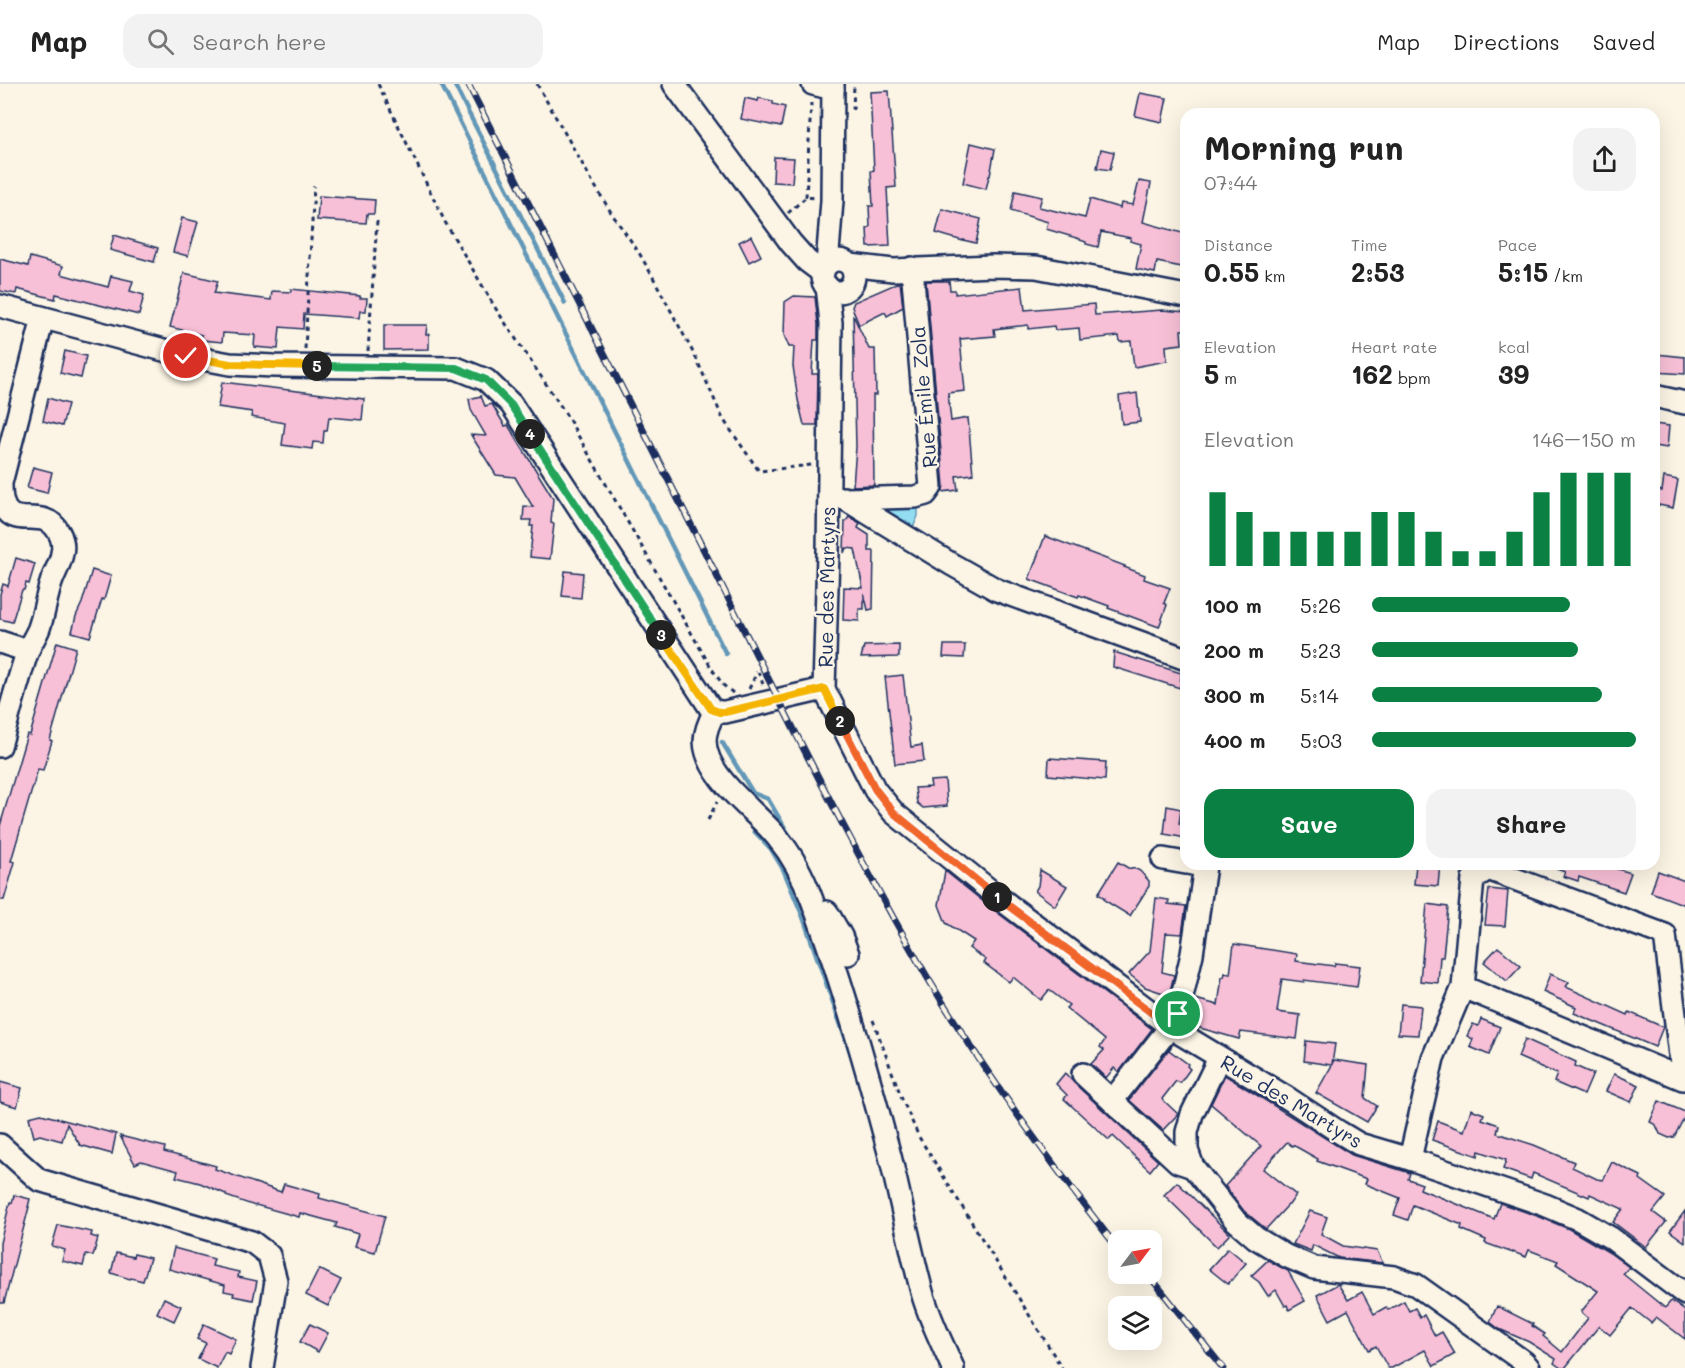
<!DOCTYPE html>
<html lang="en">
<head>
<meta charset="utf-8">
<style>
	body { margin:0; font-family:Mali,sans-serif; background:#f2f2f2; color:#222; height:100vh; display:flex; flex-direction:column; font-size:22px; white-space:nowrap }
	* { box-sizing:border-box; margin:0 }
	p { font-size:20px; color:#767676 }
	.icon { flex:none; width:33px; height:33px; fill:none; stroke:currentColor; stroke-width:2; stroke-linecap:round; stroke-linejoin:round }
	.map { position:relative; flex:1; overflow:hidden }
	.side { position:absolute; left:1180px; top:24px; width:480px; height:762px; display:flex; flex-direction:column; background:#fff; border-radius:18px; box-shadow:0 6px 24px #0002 }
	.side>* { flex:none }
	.needle { width:39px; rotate:58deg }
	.controls { position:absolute; left:1108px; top:1146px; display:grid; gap:12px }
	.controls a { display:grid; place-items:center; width:54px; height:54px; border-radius:12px; background:#fff; box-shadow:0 6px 24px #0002; font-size:30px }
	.pin { position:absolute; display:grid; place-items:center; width:51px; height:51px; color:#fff; margin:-26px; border:3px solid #fff; border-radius:50%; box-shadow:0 2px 6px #0007 }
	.km { position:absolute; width:30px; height:30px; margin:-15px; border-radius:50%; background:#222; color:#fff; font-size:16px; line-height:30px; text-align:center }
	.round { display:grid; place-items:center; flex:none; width:63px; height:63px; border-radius:18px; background:#f2f2f2 }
	.head { display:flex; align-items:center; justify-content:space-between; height:102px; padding:0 24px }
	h1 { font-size:33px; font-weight:700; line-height:45px }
	.metrics { display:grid; grid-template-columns:repeat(3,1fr); gap:9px; height:102px; padding:6px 24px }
	.metrics div { display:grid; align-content:center }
	.metrics b { font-size:26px; font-weight:700 }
	.metrics small { font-size:16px; font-weight:400 }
	.metrics p { font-size:16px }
	.chart { height:168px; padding:12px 24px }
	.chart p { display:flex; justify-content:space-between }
	.chart svg { width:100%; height:108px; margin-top:6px; stroke:#0b8043; stroke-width:6 }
	.action { display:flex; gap:12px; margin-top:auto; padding:12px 24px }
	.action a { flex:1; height:69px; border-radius:18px; background:#0b8043; color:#fff; font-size:24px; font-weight:700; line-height:69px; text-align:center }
	.action a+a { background:#f2f2f2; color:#222 }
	ul { padding:0 24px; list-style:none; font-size:20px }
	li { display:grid; grid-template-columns:96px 72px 1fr; align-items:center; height:45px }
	li i { height:15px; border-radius:8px; background:#0b8043 }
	header { display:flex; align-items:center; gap:36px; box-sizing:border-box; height:84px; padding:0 30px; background:#fff; border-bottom:2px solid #e0e0e0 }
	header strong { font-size:28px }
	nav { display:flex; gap:33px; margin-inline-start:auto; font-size:21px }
	.search { width:420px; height:54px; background:#f2f2f2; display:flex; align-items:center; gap:15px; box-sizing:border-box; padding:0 21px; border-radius:18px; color:#767676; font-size:22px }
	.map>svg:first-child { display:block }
	.water { fill:#92ddf2; stroke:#6297b7; stroke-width:1.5 }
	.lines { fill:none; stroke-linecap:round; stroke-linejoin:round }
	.stream { stroke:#6297b7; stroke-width:4.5 }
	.building { fill:#f8c0d6; stroke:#1b2f5e; stroke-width:1.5 }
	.minor-casing { stroke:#1b2f5e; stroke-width:26 }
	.path { stroke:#1b2f5e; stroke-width:3; stroke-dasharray:4.5 4.5; stroke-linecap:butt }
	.minor { stroke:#fcf5e5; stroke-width:21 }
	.rail-casing { stroke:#1b2f5e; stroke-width:7 }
	.rail { stroke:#fcf5e5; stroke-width:4.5; stroke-dasharray:14; stroke-linecap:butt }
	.split-1-casing { stroke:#fff; stroke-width:12 }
	.split-2-casing { stroke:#fff; stroke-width:12 }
	.split-3-casing { stroke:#fff; stroke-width:12 }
	.split-4-casing { stroke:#fff; stroke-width:12 }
	.split-5-casing { stroke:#fff; stroke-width:12 }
	.split-6-casing { stroke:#fff; stroke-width:12 }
	.split-1 { stroke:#f0652b; stroke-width:8 }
	.split-2 { stroke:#f0652b; stroke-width:8 }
	.split-3 { stroke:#f5b400; stroke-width:8 }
	.split-4 { stroke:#22a559; stroke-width:8 }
	.split-5 { stroke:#22a559; stroke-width:8 }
	.split-6 { stroke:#f5b400; stroke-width:8 }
	.labels { text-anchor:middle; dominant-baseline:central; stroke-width:4.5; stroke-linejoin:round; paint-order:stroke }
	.street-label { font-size:20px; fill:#1b2f5e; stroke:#fcf5e5 }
</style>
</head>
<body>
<header>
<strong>Map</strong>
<div class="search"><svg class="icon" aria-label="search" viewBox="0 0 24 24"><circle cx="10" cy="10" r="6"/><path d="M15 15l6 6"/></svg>Search here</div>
<nav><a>Map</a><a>Directions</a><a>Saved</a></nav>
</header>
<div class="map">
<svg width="1685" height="1284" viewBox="0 0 1685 1284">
	<rect width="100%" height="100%" fill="#fcf5e5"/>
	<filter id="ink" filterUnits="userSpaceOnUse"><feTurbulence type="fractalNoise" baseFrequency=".0167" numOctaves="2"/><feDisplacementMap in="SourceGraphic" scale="12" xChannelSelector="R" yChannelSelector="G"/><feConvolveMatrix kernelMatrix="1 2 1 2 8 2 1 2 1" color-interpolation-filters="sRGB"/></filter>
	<g filter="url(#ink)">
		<path class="water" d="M918,422V432L912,446L890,432L885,425L889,423Z"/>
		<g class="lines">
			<g class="stream">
				<path d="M441,0L726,570"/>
				<path d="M454,0L565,219"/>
				<path d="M722,658L753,709L768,715L792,756"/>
				<path d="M754,747L771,765L783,785L803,833L853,976"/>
			</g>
		</g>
		<g class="building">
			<path d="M889,7L896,103L887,104L890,162L868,163L867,144L870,143L869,122H873L871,87L874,86L870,8Z"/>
			<path d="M1140,9L1167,14L1162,38L1135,32Z"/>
			<path d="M745,14L758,17L759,14L773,17V20L785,23L781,43L741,35Z"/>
			<path d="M971,59L995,65L990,92H989L986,105L963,99Z"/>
			<path d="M1101,65L1114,68L1110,86L1097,84Z"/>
			<path d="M774,73L794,74L792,99L773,98Z"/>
			<path d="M1139,97L1151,99L1143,138L1186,150V184L1157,178L1155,189L1136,185L1141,160L1130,157L1131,154L1101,148L1098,163L1086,160V158L1080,156V155L1046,145L1048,138L1011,127L1015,107L1042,113L1039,123L1085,134L1090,115L1120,124L1121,119L1133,121Z"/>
			<path d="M319,112L375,116L374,130H367L366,139L317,136Z"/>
			<path d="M942,125L981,135L976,159L963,156V157L936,149Z"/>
			<path d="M182,134L198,138L188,172L173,168Z"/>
			<path d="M114,151L158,164L154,178L110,166Z"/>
			<path d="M751,152L761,172L749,178L739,158Z"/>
			<path d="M30,173L63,182L61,190L108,203L111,192L133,197L130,207L144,211L139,231L56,210L55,215L17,205L16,210L0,207V175L28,182Z"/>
			<path d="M184,189L218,197L214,209L271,216L272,207L291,208V205L360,212V214H367L366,227H360L359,234L304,230L303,245L280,243L278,265L254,263L255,251L223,249L222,258L202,256V251L170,243Z"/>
			<path d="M926,197H949L950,206H955V210L1022,203L1025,226L1094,220L1095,231L1162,226L1186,228V246H1181L1182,260L1166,262L1167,277L1134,283L1131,257L1120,258L1119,252L1080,256L1079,244L1055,246L1054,242L1028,245V241L994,245L995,252L960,255L965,307L948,309L951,337L968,334L973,390L956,392L958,406L942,408L944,402Z"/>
			<path d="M900,198L903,223L887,232L885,228L859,241L852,223L854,218Z"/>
			<path d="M794,212L815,213L818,240V256H814L812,290H818L817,341H804L798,316L793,282L794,263H789L784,251L785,218Z"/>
			<path d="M853,231L869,265H875L876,311H873L874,401L853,402L856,363Z"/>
			<path d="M384,241H427L426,250H429V265L384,266Z"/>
			<path d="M65,267L86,272L81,294L60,289Z"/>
			<path d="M1656,270L1685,273V290L1655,288Z"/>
			<path d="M222,298L364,315L362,336L329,333L327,347H324L323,359L313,358L312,365L282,361L285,339L251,333L252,328L218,323Z"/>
			<path d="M1137,309L1140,338L1122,340L1119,312Z"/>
			<path d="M481,312L485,322L492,320L505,342L508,341L553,414L551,439L554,440L550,475L530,473L533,442H530L531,436H523L524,422L533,423L515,393L496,391L471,351L486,352L471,326L469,315Z"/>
			<path d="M48,314L68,320L62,342L43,337Z"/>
			<path d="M1654,340L1669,342L1667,364L1654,362Z"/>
			<path d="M33,383L52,388L47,409L27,404Z"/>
			<path d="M1664,393L1678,396L1673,424L1654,420V405L1662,407Z"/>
			<path d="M849,433L860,439L858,444L869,451V467H874L873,525L868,526L864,509V525H859V537L843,536L844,503L863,504L855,465L846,464L844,469L845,437H846Z"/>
			<path d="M1045,452L1125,482L1124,483L1145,491L1144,495L1170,504L1164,519L1167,521L1159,543L1108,524L1109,522L1079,511L1078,513L1029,495Z"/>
			<path d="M16,474L35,480L29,500L26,499L24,506H22L12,538L0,535V510L3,500L8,502Z"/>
			<path d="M92,486L111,492L104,516L102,515L90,553L72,548L76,532L82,519Z"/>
			<path d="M565,487L583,489L581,514L562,512Z"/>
			<path d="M57,558L76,564L50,656L52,657L43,686L38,685L11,777L15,778L4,816H0V742L27,650L30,651Z"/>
			<path d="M899,561V573L861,574L864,562Z"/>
			<path d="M944,561H965L964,574L943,573Z"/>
			<path d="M1114,568L1181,589L1180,604L1113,583Z"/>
			<path d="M903,591L911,663L922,661L924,677L895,680L885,593Z"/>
			<path d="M1049,674L1106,678L1105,696L1048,691Z"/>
			<path d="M945,696L947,722L923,724L917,719L915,704L931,703L930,697Z"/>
			<path d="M1167,722L1181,725L1179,740L1186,741V754L1164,750Z"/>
			<path d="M1118,778L1128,784L1136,785L1140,787L1149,797V802L1130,832L1104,816L1105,814L1098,810Z"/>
			<path d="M1416,780H1440L1438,802L1414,800Z"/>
			<path d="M1548,780H1612L1611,783L1631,789L1624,808L1579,793L1578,797L1563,792L1565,788L1548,782Z"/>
			<path d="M1040,786L1067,802L1055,822L1035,807L1038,802Z"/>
			<path d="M945,787L990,823L1152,945L1119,988L1114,984L1106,994L1091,980L1104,966L1100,963L1105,956L1066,924L1069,921L1049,906L1041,916L1013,893L1009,898L984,879L986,876L969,864L974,857L946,839L939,821Z"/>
			<path d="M1658,787L1685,797V821L1651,808Z"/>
			<path d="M1489,805L1508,807L1505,842L1485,841Z"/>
			<path d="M1156,814L1169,816L1168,820L1186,822L1182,850L1166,849L1162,888L1174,891L1169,911L1145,903L1129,890L1150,867Z"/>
			<path d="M1427,820L1448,823L1443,873H1440L1438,899L1420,897Z"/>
			<path d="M1234,860L1297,870L1296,877L1334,882L1335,879L1360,882L1357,903L1304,896V898L1282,895L1277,928L1300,931L1297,955L1241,948L1239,955L1193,942L1190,940L1195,915L1218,921L1222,893H1224L1225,889L1230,890Z"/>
			<path d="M1498,863L1521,882L1507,897L1484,878Z"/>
			<path d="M1550,890L1569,898L1566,903L1628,931L1629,928L1663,943L1655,963L1574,929L1576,923L1543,908Z"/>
			<path d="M1401,920L1421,922L1418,951L1398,950Z"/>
			<path d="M1481,935L1500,943L1489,971L1470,963L1473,955L1467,952L1473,940L1478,942Z"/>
			<path d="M1525,955L1576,978L1575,982L1593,990L1584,1011L1554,998L1557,990L1518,973Z"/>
			<path d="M1306,957L1335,960L1332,980L1334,976L1368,981L1365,1014L1377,1022L1367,1038L1316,1009L1332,981L1304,977Z"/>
			<path d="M1173,960L1169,966L1188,980L1187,982L1190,985L1180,999L1176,997L1162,1015L1178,1030L1163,1046L1129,1016Z"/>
			<path d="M1065,989L1074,999L1158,1077L1150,1087L1113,1052L1109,1056L1064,1015L1067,1011L1056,1000Z"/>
			<path d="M1614,990L1639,1001L1631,1018L1606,1007Z"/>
			<path d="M1225,991L1352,1071L1410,1089L1408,1095L1422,1100L1420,1105L1494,1135L1500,1119L1540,1133L1569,1145L1610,1169L1629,1183L1623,1190L1665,1224L1671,1217L1685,1227V1255L1656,1233L1651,1239L1632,1224L1610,1251L1599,1242L1565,1284H1561L1554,1279L1556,1275L1529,1258L1499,1245L1490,1238L1497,1222L1533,1240L1532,1242L1545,1250L1543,1252L1562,1268L1588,1234L1581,1228L1598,1207L1556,1180L1558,1177L1529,1166L1526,1173L1513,1168V1169L1485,1159L1486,1156L1461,1145L1462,1141L1413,1121L1408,1136L1394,1131L1400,1114L1365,1100L1367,1095L1317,1077L1318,1075L1293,1061L1292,1062L1287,1058L1263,1085L1296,1111L1289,1121H1288L1266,1145L1244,1127L1225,1102L1261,1062L1211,1020Z"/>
			<path d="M0,998L22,1004L17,1023L0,1018Z"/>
			<path d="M1659,1017L1685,1028V1032L1674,1053L1669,1054L1660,1050L1656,1041L1650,1038Z"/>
			<path d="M1471,1025L1484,1030L1482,1035L1499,1041L1497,1049L1534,1061L1574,1078L1572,1083L1597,1095L1603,1096L1612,1078L1641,1092L1640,1095L1665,1113L1653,1128L1666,1138L1646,1163L1613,1138L1623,1125L1590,1110L1589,1113L1533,1089L1531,1095L1503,1085L1506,1076L1479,1067L1478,1072L1432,1056L1438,1037L1464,1047Z"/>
			<path d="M41,1030L116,1050L112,1070L80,1061L67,1040L62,1057L40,1051L34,1053L29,1033Z"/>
			<path d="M120,1052L165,1063L164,1068L216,1082L215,1085L281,1108L284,1100L320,1110L319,1114L385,1132L375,1168L354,1163L358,1150L335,1143L337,1139L300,1129L299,1133L256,1121L255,1122L226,1112V1110L200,1099L176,1093L178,1087L141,1077L135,1080Z"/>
			<path d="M1177,1098L1230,1150L1217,1163L1164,1111Z"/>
			<path d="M14,1111L30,1115L28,1123H29L4,1219H0V1159L10,1118L12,1119Z"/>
			<path d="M1310,1127L1327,1133L1321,1150L1343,1162L1377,1167L1383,1179L1339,1174L1313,1161L1311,1167L1293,1160Z"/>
			<path d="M1685,1127V1158L1670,1147Z"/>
			<path d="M58,1141L92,1148L91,1152L98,1154L93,1172L86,1170L83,1182L62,1177L65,1166L52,1162Z"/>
			<path d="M174,1164L214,1175L212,1182L239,1188L238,1193L257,1197L253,1216L233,1212L234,1209L224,1207L225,1201L169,1185Z"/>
			<path d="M1228,1164L1246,1179L1228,1200L1209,1185Z"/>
			<path d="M116,1169L133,1173L134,1170L150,1174L143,1197L131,1194L130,1195L111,1189Z"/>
			<path d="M1268,1176L1288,1187L1305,1217L1289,1226L1287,1221L1285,1222L1276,1206L1268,1212L1259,1198L1251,1192Z"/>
			<path d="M319,1185L341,1196L328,1222L306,1211Z"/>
			<path d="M1338,1200L1348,1216L1362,1208L1374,1230L1386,1223L1388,1226L1404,1217L1409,1227L1415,1224L1420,1233L1424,1231L1435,1252L1442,1248L1455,1270L1434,1282L1425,1266L1392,1284H1388L1376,1262L1369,1266L1348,1226L1330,1236L1317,1211Z"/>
			<path d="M164,1214L181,1222L174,1237L157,1229Z"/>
			<path d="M204,1240L236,1255L229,1270L225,1268L217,1284L198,1275L206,1259L197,1255Z"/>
			<path d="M310,1240L328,1249L318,1268L300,1258Z"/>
		</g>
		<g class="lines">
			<g class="minor-casing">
				<g id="minor">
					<path d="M674,0L791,159L807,177L823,189"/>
					<path d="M813,0L833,5"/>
					<circle cx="838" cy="192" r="16"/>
					<path d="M827,181L832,117L833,0"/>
					<path d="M850,181L893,186L993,182L1036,183L1186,212"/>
					<path d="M827,202L831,239L828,469L824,605L875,706L894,729L998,813L1176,947L1289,1015L1339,1048L1359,1060L1410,1075L1545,1121L1578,1135L1611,1154L1685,1210"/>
					<path d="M0,222L186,272L230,280L274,282L456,284L486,296L511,320L711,625L719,628H725L824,605"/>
					<path d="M1654,312L1685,319"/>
					<path d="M843,414L845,415L915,413L926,410L931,403L912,184"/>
					<path d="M845,415L951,480L997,506L1186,575"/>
					<path d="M0,558L28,567"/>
					<path d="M715,627C710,636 705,646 705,657C706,694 755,726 777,753C792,771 804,794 812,816C843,900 867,985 890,1072C901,1117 910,1163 922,1208C929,1234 942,1259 953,1284"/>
					<path d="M0,662C9,631 17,599 27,569C30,560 36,552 39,544C44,530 46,514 51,499C54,489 61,479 62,469C64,462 62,453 58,447C42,417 0,458 1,399L43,234"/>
					<path d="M1163,775L1186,779"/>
					<path d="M827,828L841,852L848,870"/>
					<path d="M1176,947L1178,930L1192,870L1205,782L1192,780"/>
					<path d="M1219,974L1192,1030L1187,1048V1066L1193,1083L1235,1136L1256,1154L1286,1172L1314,1184L1394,1193L1416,1201L1524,1278L1529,1284"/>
					<path d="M1083,990L1178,1078L1193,1083"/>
					<path d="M1112,1017L1170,943"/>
					<path d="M0,1061L39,1096L252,1158L269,1171L276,1197L262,1284"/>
					<path d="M1410,1075L1433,974L1463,903L1473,795L1488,785L1665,851L1683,995L1463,903"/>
				</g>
			</g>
			<g class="path">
				<path d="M378,0L445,138L496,225L564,327L712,585L723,601L733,609"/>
				<path d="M537,0L592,97L612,130L638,167L654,195L696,274L723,335L759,387L812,381"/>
				<path d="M853,26L854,0"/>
				<path d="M806,113L811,19"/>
				<path d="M788,129L806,113L815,114"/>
				<path d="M305,265L314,102"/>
				<path d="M368,267L377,137"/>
				<path d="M758,588L763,600"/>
				<path d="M749,605L757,588"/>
				<path d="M708,736L717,718"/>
				<path d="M873,936L902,1015L919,1053L1062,1284"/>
			</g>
			<use href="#minor" class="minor"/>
			<g class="rail-casing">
				<g id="rail">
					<path d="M468,0C552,166 636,332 720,498C787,632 853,767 929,896C986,991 1051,1079 1119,1166"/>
					<path d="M1148,1190L1223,1284"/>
				</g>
			</g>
			<use href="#rail" class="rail"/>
		</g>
	</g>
	<g class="lines" filter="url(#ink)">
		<g class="split-1-casing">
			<path id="split-1" d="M997,813L1176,947L1178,930"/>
		</g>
		<g class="split-2-casing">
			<path id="split-2" d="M840,637L875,705L894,729L997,813"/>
		</g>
		<g class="split-3-casing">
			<path id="split-3" d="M661,551L711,625L719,628H725L824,605L840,637"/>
		</g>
		<g class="split-4-casing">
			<path id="split-4" d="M530,350L661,551"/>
		</g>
		<g class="split-5-casing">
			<path id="split-5" d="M317,282L456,284L486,296L511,321L530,350"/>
		</g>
		<g class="split-6-casing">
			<path id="split-6" d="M186,272L230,280L317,282"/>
		</g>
		<use href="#split-1" class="split-1"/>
		<use href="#split-2" class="split-2"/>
		<use href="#split-3" class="split-3"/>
		<use href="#split-4" class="split-4"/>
		<use href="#split-5" class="split-5"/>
		<use href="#split-6" class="split-6"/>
	</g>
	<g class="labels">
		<g class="street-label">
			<text transform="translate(923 313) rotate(-95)">Rue Émile Zola</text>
			<text transform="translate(826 503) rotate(-89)">Rue des Martyrs</text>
			<text transform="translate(1292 1017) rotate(31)">Rue des Martyrs</text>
		</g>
	</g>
</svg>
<div class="controls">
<a><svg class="needle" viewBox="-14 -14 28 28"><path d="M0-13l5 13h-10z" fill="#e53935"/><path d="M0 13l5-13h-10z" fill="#767676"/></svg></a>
<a><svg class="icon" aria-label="layers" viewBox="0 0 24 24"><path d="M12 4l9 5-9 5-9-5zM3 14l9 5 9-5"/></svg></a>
</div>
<div class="pin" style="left:1178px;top:930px;background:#1e9e55"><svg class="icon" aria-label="arrive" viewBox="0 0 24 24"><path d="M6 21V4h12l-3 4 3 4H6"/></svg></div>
<div class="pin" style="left:186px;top:272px;background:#d93025"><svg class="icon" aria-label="check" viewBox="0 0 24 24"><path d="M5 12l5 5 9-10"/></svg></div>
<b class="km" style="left:997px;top:813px">1</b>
<b class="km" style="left:840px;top:637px">2</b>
<b class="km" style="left:661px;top:551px">3</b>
<b class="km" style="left:530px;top:350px">4</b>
<b class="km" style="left:317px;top:282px">5</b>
<section class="side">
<div class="head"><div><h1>Morning run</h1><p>07:44</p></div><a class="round"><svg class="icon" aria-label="share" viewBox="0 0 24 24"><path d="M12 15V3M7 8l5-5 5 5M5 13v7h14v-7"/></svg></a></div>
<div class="metrics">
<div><p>Distance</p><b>0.55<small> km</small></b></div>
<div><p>Time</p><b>2:53</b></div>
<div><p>Pace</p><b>5:15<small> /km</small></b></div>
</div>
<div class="metrics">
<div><p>Elevation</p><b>5<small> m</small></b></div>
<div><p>Heart rate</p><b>162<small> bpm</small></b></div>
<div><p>kcal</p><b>39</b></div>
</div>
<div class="chart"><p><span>Elevation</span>146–150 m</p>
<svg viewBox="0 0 160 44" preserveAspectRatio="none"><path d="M5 44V14M15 44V22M25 44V30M35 44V30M45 44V30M55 44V30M65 44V22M75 44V22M85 44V30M95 44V38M105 44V38M115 44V30M125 44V14M135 44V6M145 44V6M155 44V6"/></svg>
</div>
<ul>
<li><b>100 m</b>5:26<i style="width:75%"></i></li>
<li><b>200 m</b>5:23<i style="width:78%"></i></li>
<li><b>300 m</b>5:14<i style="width:87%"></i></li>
<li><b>400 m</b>5:03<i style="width:100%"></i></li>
</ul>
<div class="action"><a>Save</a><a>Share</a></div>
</section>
</div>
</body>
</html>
